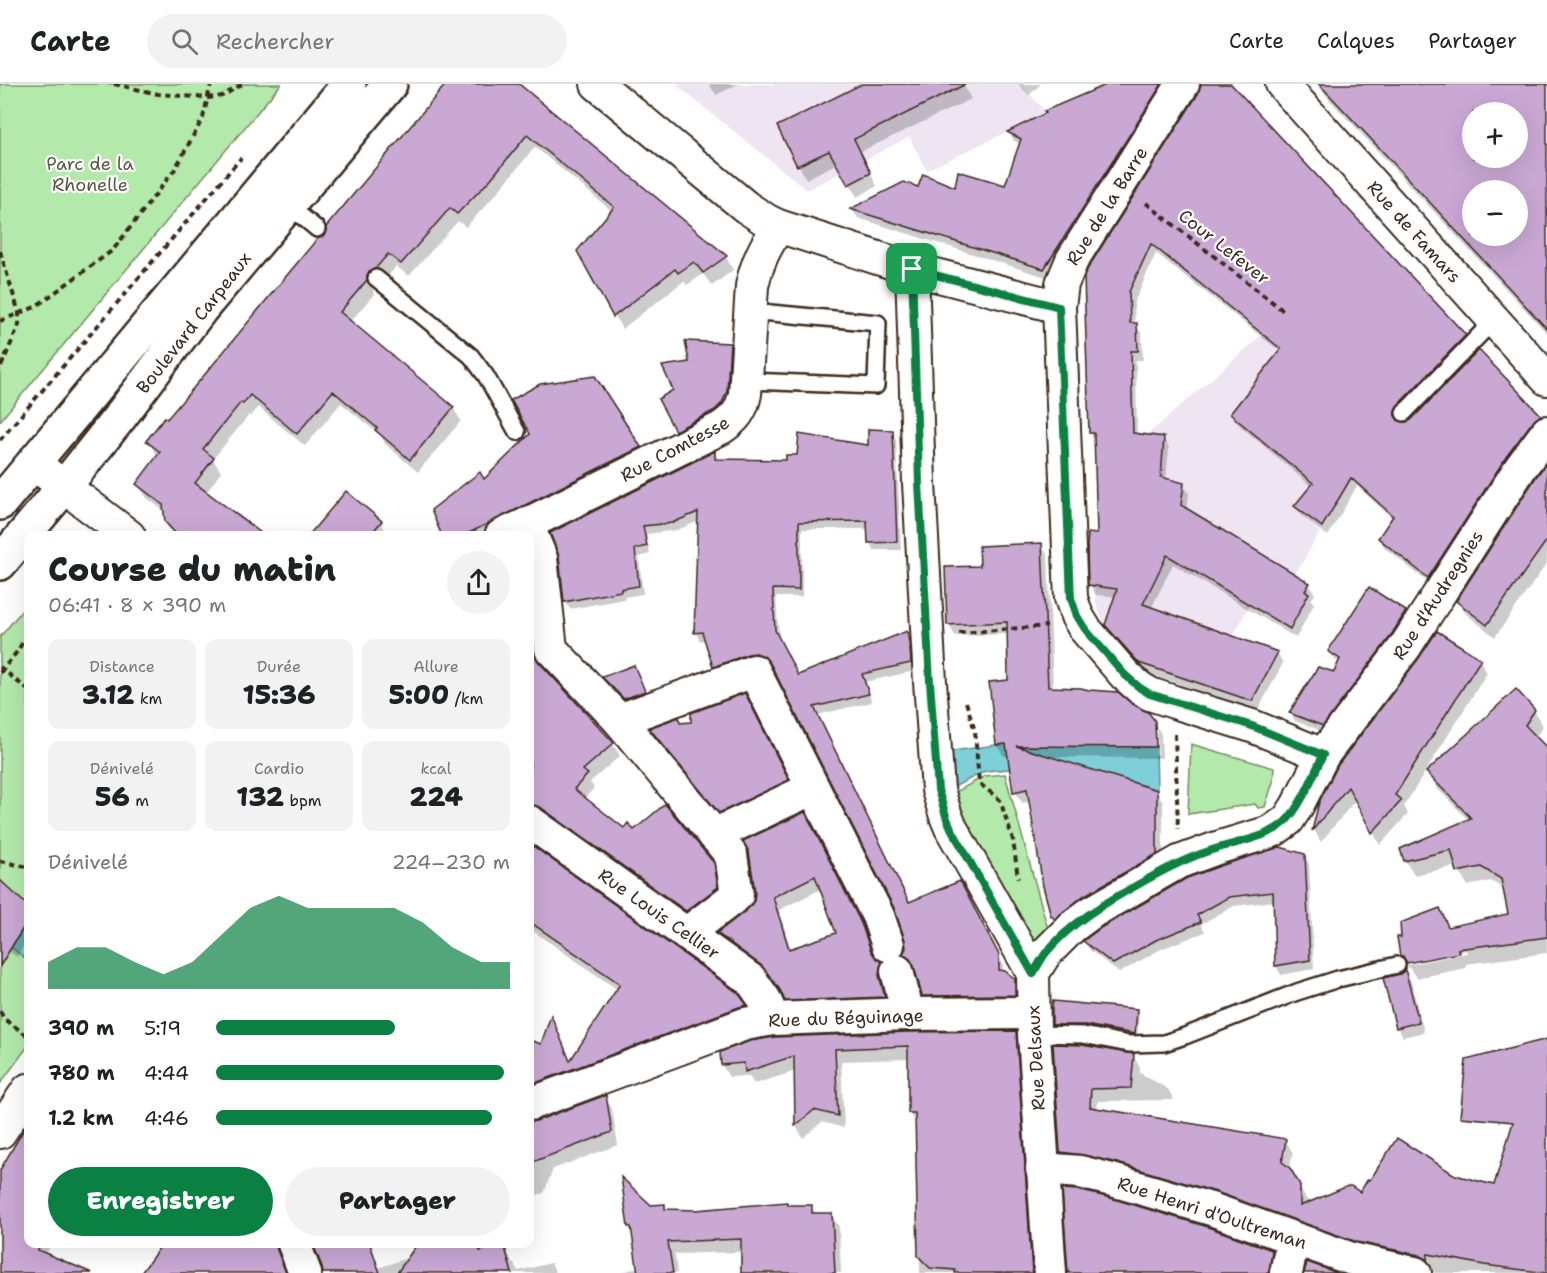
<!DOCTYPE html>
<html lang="fr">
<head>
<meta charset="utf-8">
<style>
	body { margin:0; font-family:"Shantell Sans",sans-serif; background:#f2f2f2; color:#202124; height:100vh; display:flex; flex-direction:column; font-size:22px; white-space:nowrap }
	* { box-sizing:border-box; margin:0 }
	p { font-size:20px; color:#757577 }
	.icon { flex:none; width:33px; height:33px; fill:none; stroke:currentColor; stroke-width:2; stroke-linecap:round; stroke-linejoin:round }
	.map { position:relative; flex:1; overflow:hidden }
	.side { position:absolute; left:24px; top:447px; width:510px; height:717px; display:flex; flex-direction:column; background:#fff; border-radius:12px; box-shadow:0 6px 24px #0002 }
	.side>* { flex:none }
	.tools { position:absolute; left:1462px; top:18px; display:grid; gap:12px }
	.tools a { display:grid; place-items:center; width:66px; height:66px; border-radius:50%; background:#fff; box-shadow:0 6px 24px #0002; font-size:30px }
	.pin { position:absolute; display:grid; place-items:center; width:51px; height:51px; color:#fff; margin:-26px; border-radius:12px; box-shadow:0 3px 9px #0006 }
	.round { display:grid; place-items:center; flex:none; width:63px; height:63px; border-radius:32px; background:#f2f2f2 }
	.summary { display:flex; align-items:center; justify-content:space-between; height:102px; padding:0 24px }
	h1 { font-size:33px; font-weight:800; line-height:45px }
	.stats { display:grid; grid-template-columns:repeat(3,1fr); gap:9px; height:102px; padding:6px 24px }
	.stats div { display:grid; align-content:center; border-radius:12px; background:#f2f2f2; text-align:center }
	.stats b { font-size:26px; font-weight:800 }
	.stats small { font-size:16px; font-weight:400 }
	.stats p { font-size:16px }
	.chart { height:168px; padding:12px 24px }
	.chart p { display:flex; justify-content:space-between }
	.chart svg { width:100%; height:108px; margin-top:6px; fill:#0b8043; opacity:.7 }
	.action { display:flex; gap:12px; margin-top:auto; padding:12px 24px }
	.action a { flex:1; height:69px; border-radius:36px; background:#0b8043; color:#fff; font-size:24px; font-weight:800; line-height:69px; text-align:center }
	.action a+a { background:#f2f2f2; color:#202124 }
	ul { padding:0 24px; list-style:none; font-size:20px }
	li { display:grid; grid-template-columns:96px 72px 1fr; align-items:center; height:45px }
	li i { height:15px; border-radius:8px; background:#0b8043 }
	header { display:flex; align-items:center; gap:36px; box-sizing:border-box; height:84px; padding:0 30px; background:#fff; border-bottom:2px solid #e0e0e0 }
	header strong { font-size:28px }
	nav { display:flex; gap:33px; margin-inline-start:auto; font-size:21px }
	.search { width:420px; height:54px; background:#f2f2f2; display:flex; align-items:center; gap:15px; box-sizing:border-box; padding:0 21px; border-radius:33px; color:#757577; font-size:22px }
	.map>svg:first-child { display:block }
	.built { fill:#efe5f2 }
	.green { fill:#b3e9ab; stroke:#778a64; stroke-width:1.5 }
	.water { fill:#7ecfd7; stroke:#638d8d; stroke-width:1.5 }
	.shadow { fill:#0003; fill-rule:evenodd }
	.building { fill:#c9a8d4; stroke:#3b2a1e; stroke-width:1.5; fill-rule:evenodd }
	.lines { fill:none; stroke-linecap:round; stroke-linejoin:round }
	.lane-casing { stroke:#3b2a1e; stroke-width:20 }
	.street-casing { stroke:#3b2a1e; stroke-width:36 }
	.secondary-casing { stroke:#3b2a1e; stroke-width:38 }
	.path { stroke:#3b2a1e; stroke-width:4; stroke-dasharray:6 4.5; stroke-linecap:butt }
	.lane { stroke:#fff; stroke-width:15 }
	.street { stroke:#fff; stroke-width:32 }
	.secondary { stroke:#fff; stroke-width:33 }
	.route-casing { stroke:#fff; stroke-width:12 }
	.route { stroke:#0b8043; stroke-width:8 }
	.labels { text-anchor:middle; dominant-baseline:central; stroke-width:4.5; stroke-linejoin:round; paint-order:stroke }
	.park-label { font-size:18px; fill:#595a41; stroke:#fff }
	.street-label { font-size:18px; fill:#3b2a1e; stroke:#fff }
</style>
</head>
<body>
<header>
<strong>Carte</strong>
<div class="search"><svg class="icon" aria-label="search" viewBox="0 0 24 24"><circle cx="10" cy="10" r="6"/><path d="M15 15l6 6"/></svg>Rechercher</div>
<nav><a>Carte</a><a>Calques</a><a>Partager</a></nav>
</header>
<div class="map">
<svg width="1547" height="1189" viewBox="0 0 1547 1189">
	<rect width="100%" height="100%" fill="#fff"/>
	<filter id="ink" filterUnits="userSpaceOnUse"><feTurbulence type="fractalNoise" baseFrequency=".0167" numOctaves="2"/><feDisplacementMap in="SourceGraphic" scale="12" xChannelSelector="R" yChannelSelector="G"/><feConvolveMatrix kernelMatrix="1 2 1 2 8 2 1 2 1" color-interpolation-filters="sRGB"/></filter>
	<g filter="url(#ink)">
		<g class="built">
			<path d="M675,0H1020L1047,29L927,86L909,53L807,106Z"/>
			<path d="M1263,250L1364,320L1312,404L1335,421L1291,498L1258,505L1207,602L1117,572L1096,520L1095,502L1103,503L1106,484L1158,490L1170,466L1155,459L1164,353L1147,351Z"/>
		</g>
		<g class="green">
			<path d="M0,0H281L0,337Z"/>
			<path d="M28,519V962L0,1000V553Z"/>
			<path d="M1191,660L1274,684L1273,698L1265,723L1258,724L1255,720L1188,730Z"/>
			<path d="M1005,690L1049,849L1030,871L950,711L985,692Z"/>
		</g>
		<g class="water">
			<path d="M1040,658L1115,659L1136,663H1156L1157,706L1090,685L1024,684L985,687L956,702L948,685L946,668L996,661Z"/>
			<path d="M28,837V877L11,863Z"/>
		</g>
		<g class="shadow">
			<path d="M448,0H517L726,173L733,186L712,202L703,190L687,201L684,197L622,245L579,167L612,127L535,63L496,110L466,143L458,137L409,192L396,182L384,198L376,201L373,206L374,210L350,238L453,324L461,337L418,388L385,360L381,352L341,319L305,362L258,323L251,332L249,331L213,375L221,388L206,409L263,452H173L166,440L165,428L146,413L138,400L159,373L156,370L148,357L167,337L325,153Z"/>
			<path d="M709,0H738L716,11Z"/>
			<path d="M866,0H963L971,15L860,68L877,102L857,113L838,79L806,95L779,43Z"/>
			<path d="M1018,0H1041L1029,11Z"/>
			<path d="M1112,0H1173L1049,194L858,134L852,125L919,104L1006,103L1020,60L1014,57L1009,48Z"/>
			<path d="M1229,0L1464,252L1470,262L1402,332L1399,338L1539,332L1545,342L1434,503L1385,464L1379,454L1393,435L1357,402L1328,452L1302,432L1296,422L1312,403L1238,340L1232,330L1281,268L1156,169L1134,219L1135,240L1142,250L1143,276H1136L1137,351L1163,354L1169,364L1166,396L1183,400L1189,410L1187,426L1309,500L1315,510L1311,516L1314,520L1296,554L1173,480L1151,525L1277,569L1283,579L1258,626L1146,589L1113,551L1107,540L1116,513L1096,511L1090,501L1098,452L1096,358L1090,348L1086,193Z"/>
			<path d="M1317,0H1547V249L1329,15ZM1473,28H1518V74H1473ZM1473,106H1518V152H1473Z"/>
			<path d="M729,261L734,268L730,315L726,327L681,353L660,316L675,307L691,279Z"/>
			<path d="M594,293L645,372L490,452H444Z"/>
			<path d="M892,348L896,356L901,466H874L869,458V445H802V513H776L779,555L798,593L906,549L911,557L915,587L865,598L872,618L817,631L909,820L964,806L1003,880V888L1014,896L1019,904V919H928L923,911L916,882L909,878L905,870L907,864V855L895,823L775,585L770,580L761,577L718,590L714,582L706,556L700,557L696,549L699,437L677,446L646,450L650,470L639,473L643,510L624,513V515L570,525L565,518L715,369L719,376L788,377L869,363Z"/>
			<path d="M1547,380V479L1495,553L1466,530L1458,517Z"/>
			<path d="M381,438L388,452H309Z"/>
			<path d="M1041,460L1048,472L1053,604L1154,639L1155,671L1158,670L1157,643L1161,650L1162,674L1050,673L1156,707L1163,719V782L1060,844L1053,831L1031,717L1022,719L1015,707L1009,672H1004L997,661L1010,597L1009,550L955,552L949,541L982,483Z"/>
			<path d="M530,499L538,579L613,660L620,672L590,698L594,704L584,715L625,746L634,748L713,779L717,811L720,810L717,786L720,793L724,816L694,839L530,734V650L555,624L550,596L530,591Z"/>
			<path d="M1369,506L1405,529L1410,536L1327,649L1295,637L1291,629L1335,590L1340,579L1334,575L1330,567Z"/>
			<path d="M1480,576L1487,589L1404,722L1408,730L1380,761L1356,715L1321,758L1314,746L1321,718Z"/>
			<path d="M633,583L639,593L649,618L631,624L610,603L604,593Z"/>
			<path d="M749,619L792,703L725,735L655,652L651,645L679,635L681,640L692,639Z"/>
			<path d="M1534,627L1543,642L1535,654L1547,666V869L1466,880V884L1417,894L1407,881L1467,869L1466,866L1407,878V880L1402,871L1439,826L1449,844L1510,832L1505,806L1491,797L1468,802L1459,787L1457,782L1414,791L1405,776L1469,737L1436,703L1428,688Z"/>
			<path d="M812,742L868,854L876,876L881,879L889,892L891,925L794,929L785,913L771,894L726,862L719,850L749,826ZM821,805L838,850L791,866L779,826Z"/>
			<path d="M530,762L737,910L583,980V983L746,922L752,934L530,1016V957L542,962L552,934L558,945L571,978L618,906L530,845Z"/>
			<path d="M1304,771L1309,780L1314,885L1281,891L1276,882L1275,817L1234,822L1201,840L1205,848L1161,865L1119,889L1090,866L1085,858Z"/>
			<path d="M0,805L17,813L28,824V854L17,873L0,861Z"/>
			<path d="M1406,888L1411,897L1424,948L1403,953L1397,943L1400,892Z"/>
			<path d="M1137,926L1139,931L1137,954L1056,945L1053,940Z"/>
			<path d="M1015,949L1022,961L1038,1189H920L917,1042L909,1029V975L841,977L844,1044L822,1038L803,1054L796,1042V987L754,1000L749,992L729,993L722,981V969Z"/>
			<path d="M1054,962L1133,971L1140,984V989L1168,1005L1174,1016L1098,1017L1097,1026L1286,1057L1293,1069L1289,1086L1307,1116V1121L1455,1092L1495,1102L1547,1018V1189H1434V1187L1427,1184L1069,1081L1061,1068Z"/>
			<path d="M605,1013L612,1025L618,1061L553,1085L544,1109L532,1112L533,1116L530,1117V1039L537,1038Z"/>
			<path d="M28,1040V1160H50L47,1170L84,1189H0V1090Z"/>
			<path d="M664,1121L667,1126L696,1127L811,1122L816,1131L831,1130L839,1143L841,1189H741L740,1168L675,1170L677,1189H621L638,1183L634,1151L629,1142L651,1123Z"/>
			<path d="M156,1160H278L283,1171L284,1181L287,1189H148L162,1162Z"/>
			<path d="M440,1160H480L483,1168L503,1161L510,1173L512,1180H514L518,1187L551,1179L556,1189H348L378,1184L410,1173L414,1168Z"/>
			<path d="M1271,1167L1279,1180L1277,1189H1069Z"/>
		</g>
		<g class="building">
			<path d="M446,0H519L727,172L703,189L694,178L678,189L675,185L613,233L577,167L614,123L527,51L489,97L457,130L450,124L401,180L388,170L376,184L369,187L367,192V196L340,228L454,323L410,376L375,346L377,344L333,307L297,350L250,311L243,320L241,318L203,365L214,374L195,399L265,452H178L165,438L163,421L136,400L160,368L146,357L165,333L167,335L206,289L317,155L324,152L326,147V143Z"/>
			<path d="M862,0H966L854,55L871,89L848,101L829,67L797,82L777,42Z"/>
			<path d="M1108,0H1162L1044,185L850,125L904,98L918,103L923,90L955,103L958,87L1005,101L1021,55L1007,48L1046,29L1044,27Z"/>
			<path d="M1201,0H1231L1466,251L1397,322L1395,326V331L1398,336L1406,338L1411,336L1479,266L1541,331L1533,337L1506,373L1428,494L1378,454L1393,432L1351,394L1322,443L1294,422L1313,399L1230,330L1281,265L1151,160L1129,208L1130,239H1137L1138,267H1131L1133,349L1164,353L1161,393L1184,399L1181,421L1310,499L1305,507L1309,509L1290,545L1167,471L1143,520L1278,568L1252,617L1139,579L1105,541L1117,505L1088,501L1087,462L1088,449L1097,450L1094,349H1089L1084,193L1088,184L1198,10Z"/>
			<path d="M1319,0H1547V245L1385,70ZM1473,28H1518V74H1473ZM1473,106H1518V152H1473Z"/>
			<path d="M685,257L730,259L727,307L722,319L715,326L675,347L658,315L673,306L662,282L689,278Z"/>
			<path d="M595,292L641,363L463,452H442L431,426L480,388L484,395L530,350L511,316L540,300Z"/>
			<path d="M868,345L893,346L897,458L868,459L867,437L799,438V506L773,505L775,546L798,591L907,547L910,565L911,579L862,590L869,610L814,623L909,818L960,797L999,871V886L1005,887L1015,895V911L922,912L914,882L910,875L903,870L906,864L905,856L894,824L770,579L764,572L756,569L748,570L713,583L702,548L694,549L698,428L672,439L643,442L647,462L635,465L639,502L621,505V507L564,518L559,472L550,449L715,367V375L786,376V371H797L799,350L868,361Z"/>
			<path d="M1547,378V456L1487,541L1456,517L1536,393Z"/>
			<path d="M346,407L382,437L369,452H308Z"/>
			<path d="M1042,459L1048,603L1081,604L1089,606L1118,608L1131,619L1149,629L1155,637L1156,663L1016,662L1157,706V770L1083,812L1055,835L1051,832L1043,802L1027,705L1013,708L1006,660L996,661L989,598L1008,596L1007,538L947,541L945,483L980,482L979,462Z"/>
			<path d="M1369,503L1406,527L1390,553L1323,642L1289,629L1318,583L1334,588L1340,575L1328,567Z"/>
			<path d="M530,547L531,550L533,568L538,577L614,659L583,686L588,690L574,705L624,744L628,739L634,746L665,720L714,779L718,803L686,827L540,723L530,720Z"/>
			<path d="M1437,547L1481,575L1395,711L1402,716L1372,749L1348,703L1312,747L1319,718L1338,681L1419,574Z"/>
			<path d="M634,581L645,607L624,615L602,593Z"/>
			<path d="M1516,605L1535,626L1525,641L1547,664V853L1458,865L1459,869L1407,879L1403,872H1400L1397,853H1401L1400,839L1440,824L1448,843L1508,830L1501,795L1481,783L1457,788L1451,766L1404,777L1400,765L1471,734L1426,688Z"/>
			<path d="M745,609L789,696L719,729L649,644L679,633L680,639L691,638V629Z"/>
			<path d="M805,728L861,839L871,867L876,874L882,878L880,883L879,891L885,913L785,917L780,906L762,882L717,849L748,825L754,817L755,808L749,768L743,757ZM815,792L836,849L789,865L773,813Z"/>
			<path d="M530,760L738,909L747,921L739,923L530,1001V956L541,960L551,931L570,977L620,900L530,838Z"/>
			<path d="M1280,763L1305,770L1310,876L1275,882L1273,808L1229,813L1197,831L1201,838L1156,856L1113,880L1083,857L1102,843L1187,794L1223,781Z"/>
			<path d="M0,796L28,822V836L0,882Z"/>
			<path d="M1405,885L1419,938L1396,944L1383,894L1400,890Z"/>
			<path d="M1053,917L1137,925L1135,950L1085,941H1052V924Z"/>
			<path d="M1016,947L1032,1189H955V1186L930,1184L918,1172L915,1029H908V962L835,965L838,1032L814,1026L795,1042L794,972L745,988L744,979L721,981L720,968L750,957L775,953L908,948Z"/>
			<path d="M1547,955V1189L1484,1181L1428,1170L1427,1176L1419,1171L1357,1158L1216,1108L1117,1079L1084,1071L1060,1068L1053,960L1082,961L1134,970L1131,1004L1091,1005L1090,1023L1286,1055L1282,1078L1290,1084L1300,1101V1122L1348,1102H1351L1360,1108L1368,1095L1370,1096L1397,1054L1455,1091L1494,1101L1513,1038L1460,1033L1466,976Z"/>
			<path d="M606,1011L612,1048L530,1079V1038L536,1037Z"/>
			<path d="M28,1038V1160H40L38,1166L92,1189H0V1086Z"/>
			<path d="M621,1093L651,1121L665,1120V1125L696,1126L787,1118V1121H812V1129H832L835,1189H741V1155L668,1158L673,1189H638L631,1143H628Z"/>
			<path d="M1062,1105L1077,1106L1107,1113L1205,1142L1272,1166L1269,1189H1068Z"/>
			<path d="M162,1160H276L277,1166L286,1189H141Z"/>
			<path d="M313,1160H370L380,1189H323L322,1183Z"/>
			<path d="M429,1160H478L480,1167L504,1160L512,1189H397L415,1163Z"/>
			<path d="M1307,1178L1338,1189H1304Z"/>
		</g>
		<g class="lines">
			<g class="lane-casing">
				<g id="lane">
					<path d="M288,121L317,145"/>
					<path d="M376,194L471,272L486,292L517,348"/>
					<path d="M746,297L876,302L878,239L750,227"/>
					<path d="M1404,329L1494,236"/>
					<path d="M1034,950L1083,951L1129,960L1164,959L1185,952L1297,908L1338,895L1397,881"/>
				</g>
			</g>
			<g class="street-casing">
				<g id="street">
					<path d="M597,0L746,123L766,136L778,142L912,185L1059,223"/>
					<path d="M1183,0L1072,176L1062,200L1059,223L1071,514L1077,532L1085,545L1125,591L1140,604L1150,610L1174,618L1252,642L1323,671"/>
					<path d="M1282,0L1547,295"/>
					<path d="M912,185L919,399L930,598L938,706L946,732L951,744L1033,889"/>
					<path d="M33,379L129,452"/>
					<path d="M527,440L541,474L551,565L619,636L731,771L737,811L686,850"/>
					<path d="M501,452L527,440L721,344C735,335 742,326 745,310L752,202C757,178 765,164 778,142"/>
					<path d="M619,636L754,587L878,832L888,861"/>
					<path d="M530,738L751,896L765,916L773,935"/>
					<path d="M714,751L813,704"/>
					<path d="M897,887L908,930"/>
					<path d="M530,1020L745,940L773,935L908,930L1033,929"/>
					<path d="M0,1048L28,1006"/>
					<path d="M1042,1085L1080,1088L1112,1096L1211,1125L1352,1175L1415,1189"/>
					<path d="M294,1160L305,1189"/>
					<path d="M1050,1189L1034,950L1033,889L1045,870L1073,842L1092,828L1179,778L1217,764L1267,749L1274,746L1288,736L1297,722L1323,671L1405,563L1521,383L1547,348"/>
					<path d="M1286,1189L1293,1155"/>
				</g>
			</g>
			<g class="secondary-casing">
				<g id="secondary">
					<path d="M0,419L349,0"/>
					<path d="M0,479L64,403L119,334L200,226L390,0"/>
				</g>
			</g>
			<g class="path">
				<path d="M114,0L158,10L208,14L222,12L243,0"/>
				<path d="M1146,119L1285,228"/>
				<path d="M0,167L19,229V241L0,285"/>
				<path d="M0,237L35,223L113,166L175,85L203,34L211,0"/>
				<path d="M0,356L241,74"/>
				<path d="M959,549L1047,542"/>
				<path d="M0,583L28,606"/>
				<path d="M0,589L16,569L28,550"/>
				<path d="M966,618L975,647L979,699L1000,716L1013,756L1018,794"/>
				<path d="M1175,650L1178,745"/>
				<path d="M0,777L28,783"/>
				<path d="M0,927L4,935L28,952"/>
			</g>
			<use href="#lane" class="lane"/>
			<use href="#street" class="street"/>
			<use href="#secondary" class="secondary"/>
		</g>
	</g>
	<g class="lines" filter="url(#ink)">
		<g class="route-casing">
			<path id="route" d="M912,185L1059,223L1071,514L1077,532L1085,545L1125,591L1140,604L1150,610L1252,642L1323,671C1314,690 1301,723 1285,738C1267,755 1233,758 1209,767C1184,775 1162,787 1139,800C1105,819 1070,839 1045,870C1041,876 1037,883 1033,890L951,744L946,732L938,706L930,598L919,399Z"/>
		</g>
		<use href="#route" class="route"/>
	</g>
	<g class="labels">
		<g class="park-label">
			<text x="90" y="80">Parc de la<tspan x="90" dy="21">Rhonelle</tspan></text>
		</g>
		<g class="street-label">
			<text transform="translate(1107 122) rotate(-58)">Rue de la Barre</text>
			<text transform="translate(1414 148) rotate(48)">Rue de Famars</text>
			<text transform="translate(1224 163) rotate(38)">Cour Lefever</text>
			<text transform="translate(194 239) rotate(-52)">Boulevard Carpeaux</text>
			<text transform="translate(675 365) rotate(-28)">Rue Comtesse</text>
			<text transform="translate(1438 511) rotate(-57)">Rue d'Audregnies</text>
			<text transform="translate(659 830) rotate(35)">Rue Louis Cellier</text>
			<text transform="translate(846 934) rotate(-2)">Rue du Béguinage</text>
			<text transform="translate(1036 974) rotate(-93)">Rue Delsaux</text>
			<text transform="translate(1212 1129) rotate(18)">Rue Henri d'Oultreman</text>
		</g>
	</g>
</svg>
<div class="tools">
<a>+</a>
<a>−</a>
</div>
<div class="pin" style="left:912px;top:185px;background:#1e9e55"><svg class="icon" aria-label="arrive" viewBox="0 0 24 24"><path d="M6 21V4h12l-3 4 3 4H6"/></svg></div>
<section class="side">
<div class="summary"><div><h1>Course du matin</h1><p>06:41 · 8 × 390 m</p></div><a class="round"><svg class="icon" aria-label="share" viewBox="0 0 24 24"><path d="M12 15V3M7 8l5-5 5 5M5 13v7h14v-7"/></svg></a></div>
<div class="stats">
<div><p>Distance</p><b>3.12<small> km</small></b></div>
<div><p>Durée</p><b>15:36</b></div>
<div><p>Allure</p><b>5:00<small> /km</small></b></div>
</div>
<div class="stats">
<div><p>Dénivelé</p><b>56<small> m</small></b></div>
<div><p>Cardio</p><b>132<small> bpm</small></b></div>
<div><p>kcal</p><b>224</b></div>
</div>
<div class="chart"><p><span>Dénivelé</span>224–230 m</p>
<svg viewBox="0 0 160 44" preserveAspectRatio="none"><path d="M0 44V33L10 27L20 27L30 33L40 38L50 33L60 22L70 11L80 6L90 11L100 11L110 11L120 11L130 17L140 27L150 33L160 33V44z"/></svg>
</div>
<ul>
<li><b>390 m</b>5:19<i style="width:61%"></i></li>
<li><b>780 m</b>4:44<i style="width:98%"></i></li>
<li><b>1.2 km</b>4:46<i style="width:94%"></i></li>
</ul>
<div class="action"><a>Enregistrer</a><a>Partager</a></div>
</section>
</div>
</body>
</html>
